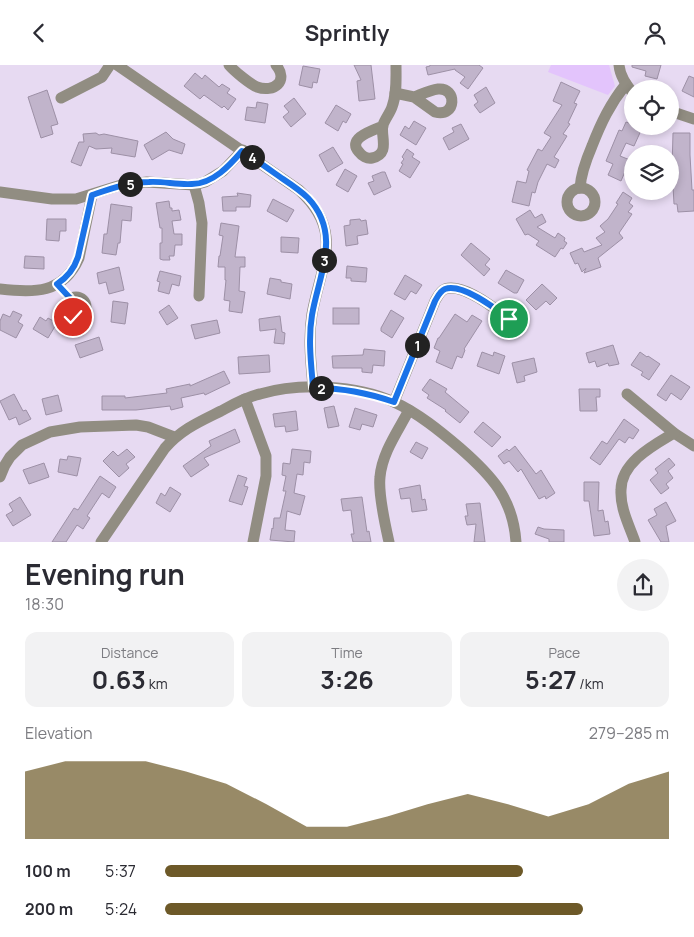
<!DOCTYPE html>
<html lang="en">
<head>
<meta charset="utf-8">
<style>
	body { margin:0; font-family:Manrope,sans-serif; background:#f2f2f3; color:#2b2b33; height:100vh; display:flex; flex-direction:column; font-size:19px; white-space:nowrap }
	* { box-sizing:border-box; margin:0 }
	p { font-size:16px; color:#7c7c81 }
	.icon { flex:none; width:28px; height:28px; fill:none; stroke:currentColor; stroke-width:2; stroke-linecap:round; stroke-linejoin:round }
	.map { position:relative; height:477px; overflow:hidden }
	.side { display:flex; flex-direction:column; background:#fff; flex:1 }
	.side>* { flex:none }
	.buttons { position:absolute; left:624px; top:15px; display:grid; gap:10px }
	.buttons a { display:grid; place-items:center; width:55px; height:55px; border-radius:50%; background:#fff; box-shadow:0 2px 8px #0003; font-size:25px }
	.pin { position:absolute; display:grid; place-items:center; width:42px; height:42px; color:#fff; margin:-21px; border:2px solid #fff; border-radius:50%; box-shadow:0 1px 5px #0007 }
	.km { position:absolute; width:25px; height:25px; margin:-12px; border-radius:50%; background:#222; color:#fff; font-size:14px; line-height:25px; text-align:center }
	.round { display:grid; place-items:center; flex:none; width:52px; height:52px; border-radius:26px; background:#f2f2f3 }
	.summary { display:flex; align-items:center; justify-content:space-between; height:85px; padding:0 25px }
	h1 { font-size:28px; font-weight:700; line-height:38px }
	.stats { display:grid; grid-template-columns:repeat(3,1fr); gap:8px; height:85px; padding:5px 25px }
	.stats div { display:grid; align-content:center; border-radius:12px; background:#f2f2f3; text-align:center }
	.stats b { font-size:25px; font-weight:700 }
	.stats small { font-size:14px; font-weight:400 }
	.stats p { font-size:14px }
	.chart { height:140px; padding:10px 25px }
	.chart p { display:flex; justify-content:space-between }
	.chart svg { width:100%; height:90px; margin-top:5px; fill:#6d5928; opacity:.7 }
	ul { padding:0 25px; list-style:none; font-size:16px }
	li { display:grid; grid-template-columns:80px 60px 1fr; align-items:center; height:38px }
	li i { height:12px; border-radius:6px; background:#6d5928 }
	header { display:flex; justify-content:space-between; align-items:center; height:65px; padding:0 25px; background:#fff; font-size:22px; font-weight:700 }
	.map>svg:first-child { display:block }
	.green { fill:#e3c4fc }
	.building { fill:#c1b4cb; stroke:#9d90a6 }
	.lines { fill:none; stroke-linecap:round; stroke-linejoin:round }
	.minor { stroke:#918d82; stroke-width:11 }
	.route-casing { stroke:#fff; stroke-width:10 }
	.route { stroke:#1a73e8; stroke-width:6 }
</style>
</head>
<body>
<header><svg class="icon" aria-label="back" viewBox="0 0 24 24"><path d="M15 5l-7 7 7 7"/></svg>Sprintly<svg class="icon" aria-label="person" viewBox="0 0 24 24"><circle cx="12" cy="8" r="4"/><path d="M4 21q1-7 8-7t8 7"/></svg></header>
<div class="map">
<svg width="694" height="477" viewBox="0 0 694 477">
	<rect width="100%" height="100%" fill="#e7daf2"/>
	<path class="green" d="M551,0H609L615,21L608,30L548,7Z"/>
	<g class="building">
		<path d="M354,0H371L375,34L359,36L357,16L361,15Z"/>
		<path d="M430,0H479L483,3L468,24L460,18L465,12L455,5V4L428,10L426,2L430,1Z"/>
		<path d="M632,0H661L657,14L645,11L646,6L632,2Z"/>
		<path d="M303,1L320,4L317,18L313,17L312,23L299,20Z"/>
		<path d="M195,8L202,14L205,10L219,22L222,19L230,24L227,28L236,34L228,45L224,41L222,43L204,30L200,34L184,21Z"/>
		<path d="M689,11L694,13V32L682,26Z"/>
		<path d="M561,17L580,26L574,38L577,39L568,58L570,59L563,69L567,71L554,92L559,95L555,103L547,99L538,117L535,128L532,127L529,141L512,137L517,116L526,118L529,106L527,105L538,84L542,86L551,72L544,68L562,40L553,36Z"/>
		<path d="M486,22L495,38L480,48L474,40L478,37L474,30Z"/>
		<path d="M47,25L58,59L51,61L53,69L41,73L28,32Z"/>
		<path d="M294,33L306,49L291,62L283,52L289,47L284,41Z"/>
		<path d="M257,37L268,39L265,58L245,55L247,42L256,43Z"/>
		<path d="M336,40L351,49L346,58L343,56L338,66L325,58Z"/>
		<path d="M414,56L426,63L416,80L400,70L405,61L409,64Z"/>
		<path d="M626,57L632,59V61H643L634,81L626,78L620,91L630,95L621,116L608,110L613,99L606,96L619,65L622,66Z"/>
		<path d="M461,59L469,74L449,85L443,73L454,67L452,63Z"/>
		<path d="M166,67L173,74L185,79L182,89L169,85L152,95L144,80Z"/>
		<path d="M96,68L99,70L104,69L138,76L135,92L111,88L112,83L96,84L89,81L81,101L71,97L79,77H84L83,69Z"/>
		<path d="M673,68H690V90L692,125H694V146L678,147L677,139H674L673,121H671L670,106V104H672Z"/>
		<path d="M333,82L343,98L328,107L319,90Z"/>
		<path d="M407,84L414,89L412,92L420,97L410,113L399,106L403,99L401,98L404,94L402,92Z"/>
		<path d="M345,104L357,111L348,127L336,120Z"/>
		<path d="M382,107H385L391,122L374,130L368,118L374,116L372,111Z"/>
		<path d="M623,127L632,133L629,138L633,141L628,147L632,149L619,168L623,173L598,193L601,202L584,208L586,203L582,207L578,198L575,199L570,188L582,183L584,187L602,180L596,173L605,167L600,161L608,154L618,139L616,138Z"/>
		<path d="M237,128L251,130L250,142H236V146H223L222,132L238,131Z"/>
		<path d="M273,134L294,145L287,157L267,146Z"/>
		<path d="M169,136L170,143H172V146L179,145L181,155L172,156L174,169H182V180H175L174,191H169L170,195H163L160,194V178H162V163H160L156,138Z"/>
		<path d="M111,139L132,142L131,156L122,155L120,178H118L116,190L102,188L104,169H107Z"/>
		<path d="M530,145L535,153L542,149L546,157L537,162L555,173L558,168L565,173L564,176L567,178L563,184L561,183L555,192L536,180L539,176L528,169L525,170L516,154Z"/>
		<path d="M47,154H66V166H60L59,176L46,175Z"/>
		<path d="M360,154L361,156L366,155L368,169L357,171L358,179L346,181L344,161L350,160V155Z"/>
		<path d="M221,158L239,161L235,192H245V202H240L239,226L245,227L242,248L229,246L230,236L224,235L226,215H225V202H218L219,191H220L223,171L219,170Z"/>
		<path d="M281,172L299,173L298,188L281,187Z"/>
		<path d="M471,178L490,194L485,200L490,204L484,211L461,190Z"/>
		<path d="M25,191L44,192V204L24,203Z"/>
		<path d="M347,201L367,203L366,217L351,216V213H346Z"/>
		<path d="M119,202L124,225L109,229L106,217L99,219L97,208Z"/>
		<path d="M506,205L524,215L517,228H514L498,218Z"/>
		<path d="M160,206L181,211L179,221L172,219L169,229L158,226L160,217L157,216Z"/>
		<path d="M405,210L422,220L416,229L411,226L405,235L394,229Z"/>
		<path d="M270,213L281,215V217L292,219L290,234L267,229Z"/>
		<path d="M542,219L557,233L550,240L546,236L536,245L526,235Z"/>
		<path d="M113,236L128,238L125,259L111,257Z"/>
		<path d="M169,240L178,253L167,260L159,247Z"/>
		<rect x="333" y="243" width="26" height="16"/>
		<path d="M391,245L404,253L392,273L381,266V263Z"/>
		<path d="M13,246L22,250L18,257L23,260L16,273L0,265V256L3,249L10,252Z"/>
		<path d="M455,249L467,257L472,250L482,256L464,284L465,285L462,293L457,291L452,304L436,297L440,286L434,283L438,273H439Z"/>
		<path d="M280,251L282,267L285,268L284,279L274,278L276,264L260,266L259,254Z"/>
		<path d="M40,252L46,256L48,253L57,258L48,273L33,264Z"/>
		<path d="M217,255L220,268L195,274L191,260Z"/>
		<path d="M99,272L103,285L80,293L75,280Z"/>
		<path d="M613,280L619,299L609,301L608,298L597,302L595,296L589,298L586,288Z"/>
		<path d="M364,284L385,286L384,301L373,300L372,308L362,307V303H333L332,291L363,290Z"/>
		<path d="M482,287L493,291L494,287L505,291L499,309L477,301Z"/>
		<path d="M640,287L647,292L648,291L660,299L649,315L641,310L643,307L631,300Z"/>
		<path d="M269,290L270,307L239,309L238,292Z"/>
		<path d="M534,293L537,307L524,311L525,316L517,318L512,298Z"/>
		<path d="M224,306L230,318L205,330L204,328L181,333L183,342L171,345L170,341L136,345H102V331H125V333L167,328L166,324L190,319V321Z"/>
		<path d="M671,310L690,322L681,335L671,328L666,336L657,330Z"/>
		<path d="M430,314L447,324L445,327L469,347L460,358L445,346L446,345L427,333L429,330L422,325Z"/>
		<path d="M579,324H600V332H596L597,346H580Z"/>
		<path d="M14,329L23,346L26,345L31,354L19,360L16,352L9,355L0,336Z"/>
		<path d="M58,330L62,346L46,350L42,334Z"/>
		<path d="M334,341L339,361L328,363L324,343Z"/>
		<path d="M355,343L377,350L373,362L362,359L360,365L349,362Z"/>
		<path d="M296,346L298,365L286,367L285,361L275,362L273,349Z"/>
		<path d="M624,354L639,365L633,374L629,372L625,378L619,374L600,400L590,393L602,376L607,379Z"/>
		<path d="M483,357L501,372L492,382L474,367Z"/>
		<path d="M235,364L240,377L204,393L209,400L191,412L183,401L211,381L209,376Z"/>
		<path d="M416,377L428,383L422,394L410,387Z"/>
		<path d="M515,381L536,409L541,405L555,428L546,434L545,431L539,434L521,404L518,407L509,396L504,399L498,391L507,384L509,386Z"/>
		<path d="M127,384L135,392L126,399L129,403L119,412L103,396L113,386L118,391Z"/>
		<path d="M292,384L311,386L310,398L304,397L303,410L297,409L294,428L305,431L300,450L287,446L285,465L295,466L294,477L270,475L272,463L273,464L274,453H280L286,426H283L286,411L282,410L283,398L290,399Z"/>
		<path d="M68,391L81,393L77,411L58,407L60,394L67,395Z"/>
		<path d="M669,393L675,400L668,406L673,413L666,419L669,423L661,429L650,415L658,408L655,404Z"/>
		<path d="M44,398L49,412L29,419L23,405Z"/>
		<path d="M238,410L247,413L244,421L248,422L242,440L229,436Z"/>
		<path d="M100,411L116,422L109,433L102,428L87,451L90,453L83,464L77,460L66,477H52L74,443L78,445Z"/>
		<path d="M584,417H599L598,446L603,445L605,457L608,456L610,469L594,471L589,436H584Z"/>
		<path d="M420,420L422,435L425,434L427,445L412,447L410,433L401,434L399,424Z"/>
		<path d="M170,422L181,429L170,447L156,438L161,428L165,431Z"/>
		<path d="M20,432L31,450L13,461L6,450L13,446L9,439Z"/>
		<path d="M362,432L367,467L369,466L371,477H353L351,469H354L351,445L343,446L341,434Z"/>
		<path d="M666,437L676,456L666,461L669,477H661L648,455L657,450L654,444Z"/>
		<path d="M480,438L485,477H474L476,459L467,460L465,451H468L466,439Z"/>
		<path d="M538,462L544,464L564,465V477H549V474L535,469Z"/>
	</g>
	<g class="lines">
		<g class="minor">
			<path d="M117,0L299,125C345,167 321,199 312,249C308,274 311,298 313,322"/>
			<path d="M229,0C234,6 250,19 257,22C274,28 289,16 276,0"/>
			<path d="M619,0C620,11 626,19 632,27"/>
			<path d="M395,28L414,32L435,47C457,53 457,22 438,24C430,25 422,29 414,32"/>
			<path d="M61,33L102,12L110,0"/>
			<path d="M670,46L694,54"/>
			<path d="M383,61C374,65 346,73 359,87C362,91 367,94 372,93C391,89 380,71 383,60C385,54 390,48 392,42C397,29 396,14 396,0"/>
			<path d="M194,120L199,138L202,158L199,231"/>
			<circle cx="581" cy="137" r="14"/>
			<path d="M580,123C581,108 586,95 592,81C601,58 610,39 626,19"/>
			<path d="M0,127L52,134H76L118,121L130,119L147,117L194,120L205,117L223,106L243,85"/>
			<path d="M0,224C34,228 63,229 79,193L92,130"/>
			<circle cx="76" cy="242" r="10"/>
			<path d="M627,329L674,368L694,381"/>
			<path d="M245,334L266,391V411L253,477"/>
			<path d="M394,337L435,236C438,231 440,226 445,224C463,218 496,244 509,255"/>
			<path d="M0,412L5,400L10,392L22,380L50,367L80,362L136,360L148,362L174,372"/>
			<path d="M101,477L165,383C182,364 199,357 221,346C234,339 246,332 260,329C299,317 357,320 394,337C418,348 440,366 460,383C491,410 513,433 516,477"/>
			<path d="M389,477C385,459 378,429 380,412C382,388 398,366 409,345"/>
			<path d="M635,477C629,460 620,443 621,425C621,397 654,380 674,368"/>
		</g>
	</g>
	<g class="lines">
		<g class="route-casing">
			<path id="route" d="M73,252C65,248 64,240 70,233L57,219C68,212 74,204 78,192L92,130C110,124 129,117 149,117C163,116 177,120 192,119C213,119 230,100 242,86C256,95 270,105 283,114C292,120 301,126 308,133C342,169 319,209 312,250C308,274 311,298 313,322C344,324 365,327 394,337L435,236C438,231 440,226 445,224C463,218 496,244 509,254"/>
		</g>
		<use href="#route" class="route"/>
	</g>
</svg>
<div class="buttons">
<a><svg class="icon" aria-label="locate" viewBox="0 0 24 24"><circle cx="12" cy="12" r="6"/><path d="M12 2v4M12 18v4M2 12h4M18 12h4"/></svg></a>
<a><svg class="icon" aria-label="layers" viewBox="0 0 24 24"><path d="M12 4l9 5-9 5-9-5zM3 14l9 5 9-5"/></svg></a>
</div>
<div class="pin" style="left:509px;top:254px;background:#1e9e55"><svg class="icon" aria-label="arrive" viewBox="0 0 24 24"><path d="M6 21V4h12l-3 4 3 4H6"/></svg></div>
<div class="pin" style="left:73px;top:252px;background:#d93025"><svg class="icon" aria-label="check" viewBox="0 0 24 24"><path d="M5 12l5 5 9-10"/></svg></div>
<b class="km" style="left:417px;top:280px">1</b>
<b class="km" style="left:321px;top:323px">2</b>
<b class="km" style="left:324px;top:195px">3</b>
<b class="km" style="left:252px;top:92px">4</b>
<b class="km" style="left:130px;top:119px">5</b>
</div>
<section class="side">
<div class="summary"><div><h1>Evening run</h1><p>18:30</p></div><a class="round"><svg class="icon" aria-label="share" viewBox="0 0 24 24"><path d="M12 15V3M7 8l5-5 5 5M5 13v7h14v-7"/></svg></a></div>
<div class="stats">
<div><p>Distance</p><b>0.63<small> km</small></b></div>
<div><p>Time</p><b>3:26</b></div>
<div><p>Pace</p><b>5:27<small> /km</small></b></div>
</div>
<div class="chart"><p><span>Elevation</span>279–285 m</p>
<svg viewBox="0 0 160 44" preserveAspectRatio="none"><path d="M0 44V11L10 6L20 6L30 6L40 11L50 17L60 27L70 38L80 38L90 33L100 27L110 22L120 27L130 33L140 27L150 17L160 11V44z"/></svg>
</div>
<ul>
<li><b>100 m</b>5:37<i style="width:71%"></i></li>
<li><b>200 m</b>5:24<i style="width:83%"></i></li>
</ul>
</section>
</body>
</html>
